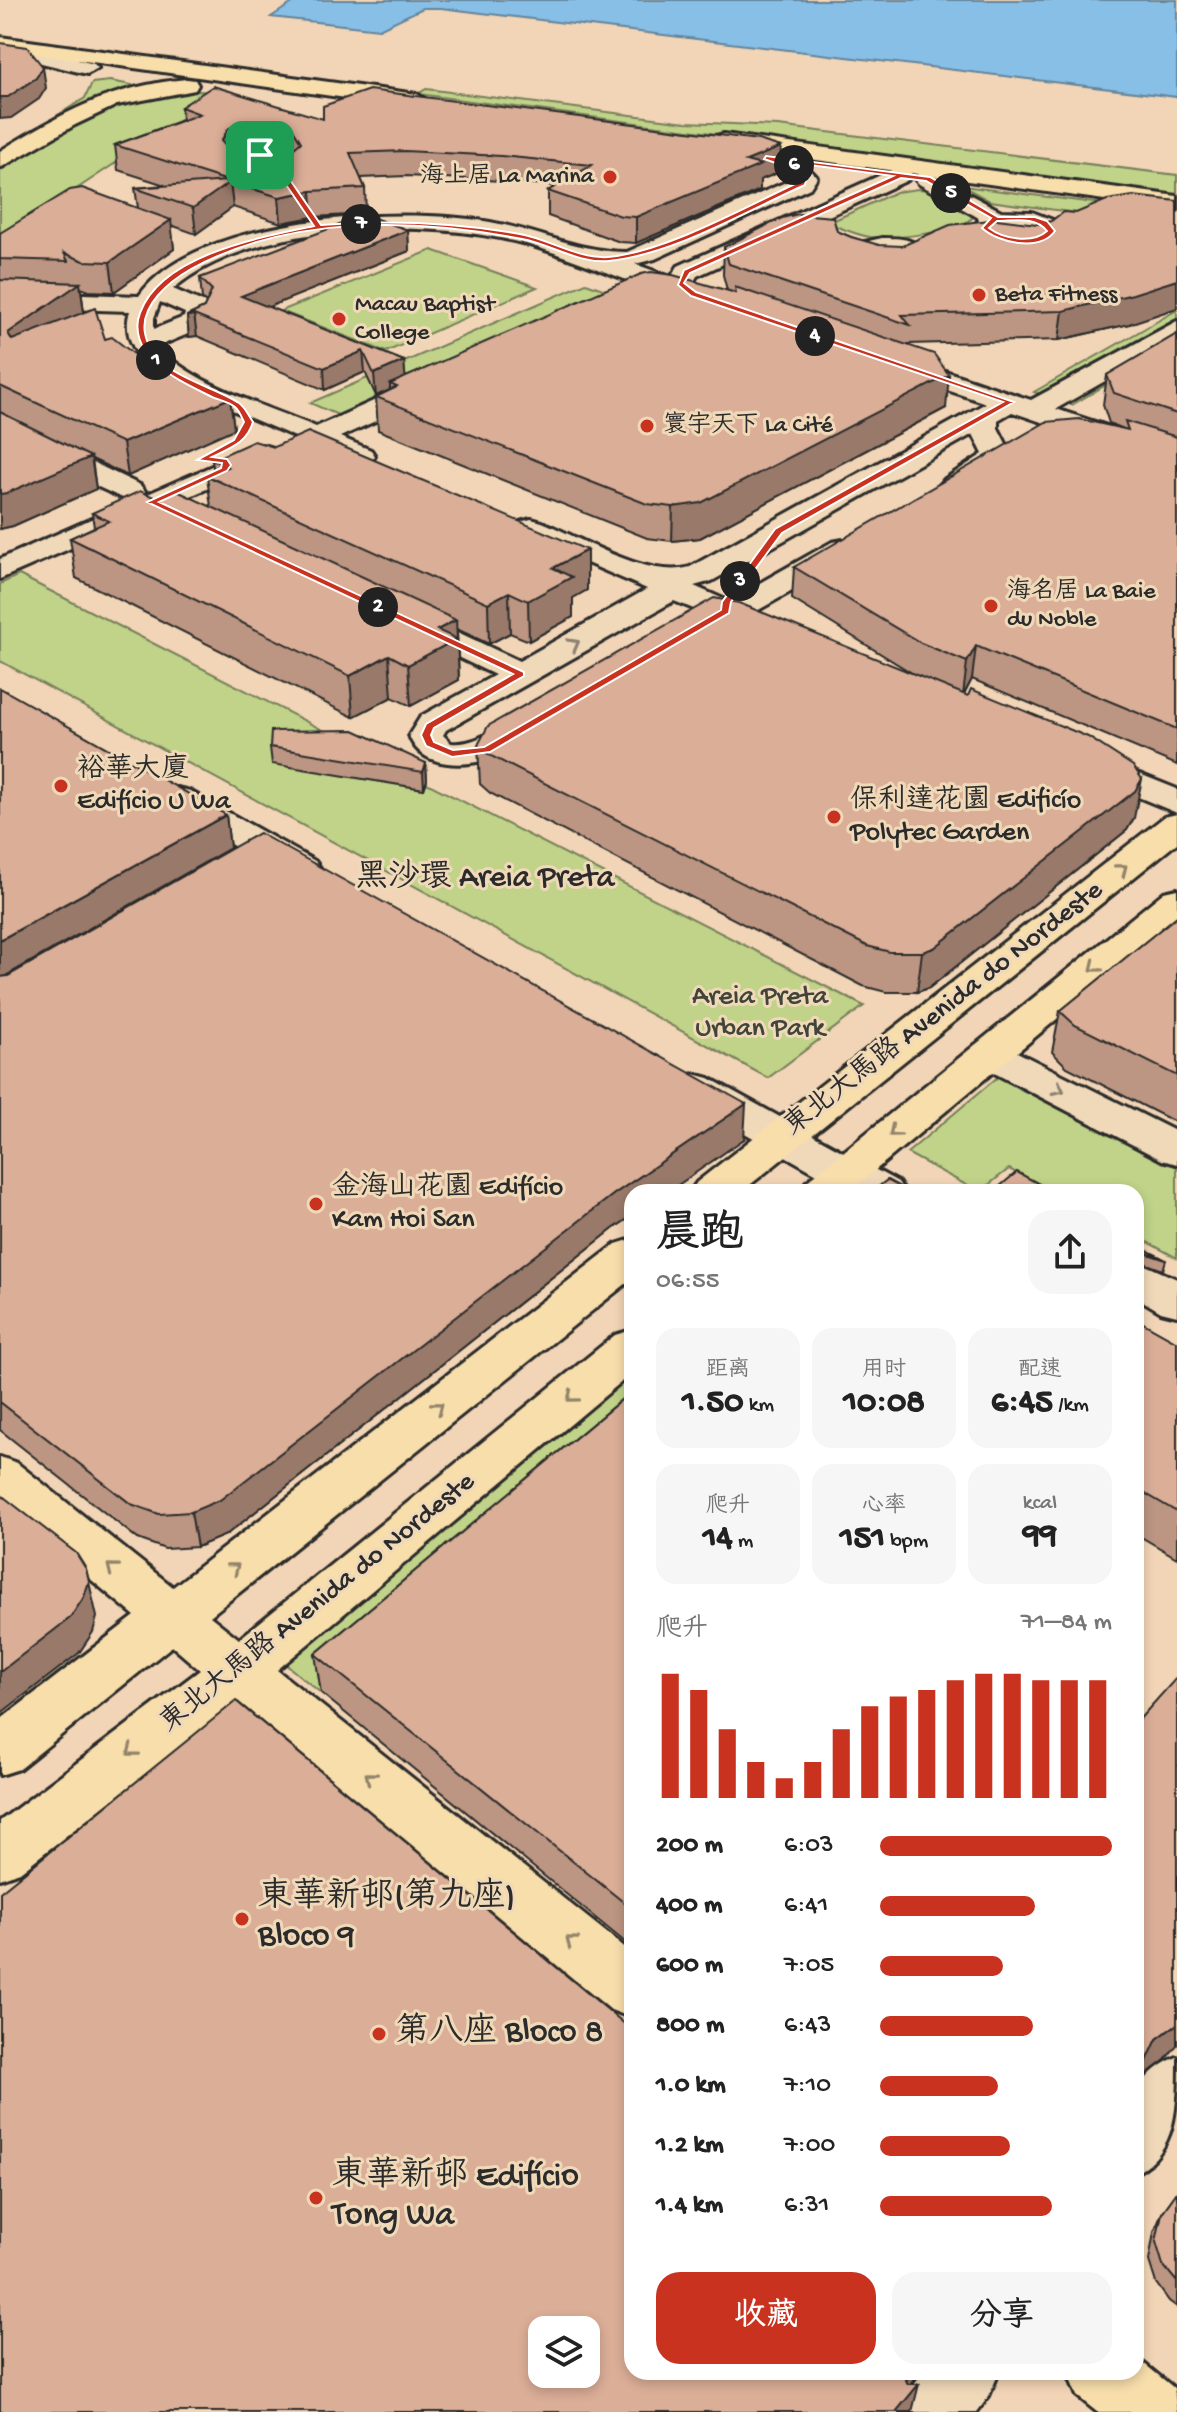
<!DOCTYPE html>
<html lang="zh">
<head>
<meta charset="utf-8">
<style>
	body { margin:0; font-family:"Gochi Hand","LXGW WenKai TC",sans-serif; background:#f6f6f6; color:#222; height:100vh; display:flex; flex-direction:column; font-size:30px; white-space:nowrap }
	* { box-sizing:border-box; margin:0 }
	p { font-size:26px; color:#767676 }
	.icon { flex:none; width:44px; height:44px; fill:none; stroke:currentColor; stroke-width:2; stroke-linecap:round; stroke-linejoin:round }
	.map { position:relative; flex:1; overflow:hidden }
	.details { position:absolute; left:624px; top:1184px; width:520px; height:1196px; display:flex; flex-direction:column; background:#fff; border-radius:24px; box-shadow:0 4px 12px #0003 }
	.details>* { flex:none }
	.fabs { position:absolute; left:528px; top:2316px; display:grid; gap:16px }
	.fabs a { display:grid; place-items:center; width:72px; height:72px; border-radius:16px; background:#fff; box-shadow:0 4px 12px #0003; font-size:40px }
	.pin { position:absolute; display:grid; place-items:center; width:68px; height:68px; color:#fff; margin:-34px; border-radius:16px; box-shadow:0 4px 12px #0006 }
	.km { position:absolute; width:40px; height:40px; margin:-20px; border-radius:50%; background:#222; color:#fff; font-size:22px; line-height:40px; text-align:center }
	.round { display:grid; place-items:center; flex:none; width:84px; height:84px; border-radius:24px; background:#f6f6f6 }
	.headline { display:flex; align-items:center; justify-content:space-between; height:136px; padding:0 32px }
	h1 { font-size:44px; font-weight:700; line-height:60px }
	.figures { display:grid; grid-template-columns:repeat(3,1fr); gap:12px; height:136px; padding:8px 32px }
	.figures div { display:grid; align-content:center; border-radius:20px; background:#f6f6f6; text-align:center }
	.figures b { font-size:34px; font-weight:700 }
	.figures small { font-size:22px; font-weight:400 }
	.figures p { font-size:22px }
	.chart { height:224px; padding:16px 32px }
	.chart p { display:flex; justify-content:space-between }
	.chart svg { width:100%; height:144px; margin-top:8px; stroke:#c8321e; stroke-width:6 }
	.action { display:flex; gap:16px; margin-top:auto; padding:16px 32px }
	.action a { flex:1; height:92px; border-radius:24px; background:#c8321e; color:#fff; font-size:32px; font-weight:700; line-height:92px; text-align:center }
	.action a+a { background:#f6f6f6; color:#222 }
	ul { padding:0 32px; list-style:none; font-size:26px }
	li { display:grid; grid-template-columns:128px 96px 1fr; align-items:center; height:60px }
	li i { height:20px; border-radius:10px; background:#c8321e }
	.map>svg:first-child { display:block }
	.green { fill:#c0d389; stroke:#767f5a; stroke-width:2 }
	.water { fill:#88bfe6; stroke:#63849b; stroke-width:2 }
	.lines { fill:none; stroke-linecap:round; stroke-linejoin:round }
	.minor-casing { stroke:#2b2b2b; stroke-width:6 }
	.major-casing { stroke:#2b2b2b; stroke-width:6 }
	.minor { fill:#f0d9b9; fill-rule:evenodd }
	.major { fill:#f8deab; fill-rule:evenodd }
	.wall { fill:#bc9682; stroke:#2b2b2b; stroke-width:2; fill-rule:evenodd }
	.shaded-wall { fill:#997a6a; stroke:#2b2b2b; stroke-width:2 }
	.building { fill:#dbae97; stroke:#2b2b2b; stroke-width:2; fill-rule:evenodd }
	.oneway { stroke:#8e8272 }
	.oneway2 { stroke:#92846b }
	.route { fill:#c8321e; stroke:#fff; stroke-width:2; fill-rule:evenodd }
	.poi-dot { fill:#c8321e; stroke:#f0d9b9; stroke-width:3 }
	.labels { text-anchor:middle; dominant-baseline:central; stroke-width:6; stroke-linejoin:round; paint-order:stroke }
	.far-poi-label { font-size:24px; fill:#2b2b2b; stroke:#f0d9b9; text-anchor:start }
	.poi-label { font-size:28px; fill:#2b2b2b; stroke:#f0d9b9; text-anchor:start }
	.park-label { font-size:28px; fill:#414439; stroke:#f0d9b9 }
	.street-label { font-size:28px; fill:#2b2b2b; stroke:#f0d9b9 }
	.quarter-label { font-size:32px; fill:#2b2b2b; stroke:#f0d9b9 }
	.near-poi-label { font-size:34px; fill:#2b2b2b; stroke:#f0d9b9; text-anchor:start }
</style>
</head>
<body>
<div class="map">
<svg width="1177" height="2412" viewBox="0 0 1177 2412">
	<rect width="100%" height="100%" fill="#f2d5b6"/>
	<filter id="ink" filterUnits="userSpaceOnUse"><feTurbulence type="fractalNoise" baseFrequency=".0125" numOctaves="2"/><feDisplacementMap in="SourceGraphic" scale="16" xChannelSelector="R" yChannelSelector="G"/><feConvolveMatrix kernelMatrix="1 2 1 2 8 2 1 2 1" color-interpolation-filters="sRGB"/></filter>
	<g filter="url(#ink)">
		<g class="green">
			<path d="M110,81L132,85V88L92,99L0,156V151L85,98L92,83Z"/>
			<path d="M426,89L686,122L778,126L1177,175V195L418,94Z"/>
			<path d="M198,91L222,92L0,240V171L104,106L155,95Z"/>
			<path d="M963,186L1125,207L1084,214L990,201Z"/>
			<path d="M918,189L930,190L974,210V216C960,233 893,239 870,237C856,235 841,228 828,223L896,192Z"/>
			<path d="M432,250L537,287L386,352L281,311Z"/>
			<path d="M586,283L623,296L347,419L310,403Z"/>
			<path d="M1177,310V343L1072,405L1034,392Z"/>
			<path d="M19,575L864,1006L768,1078L0,661V584Z"/>
			<path d="M999,1076L1177,1167V1258L1136,1236V1192H1053L1009,1169L979,1192L907,1153Z"/>
			<path d="M632,1362V1431L321,1693L274,1655Z"/>
		</g>
		<path class="water" d="M297,0H1177V97L441,8H423L379,29L271,17Z"/>
		<g class="lines">
			<g class="minor-casing">
				<g id="minor">
					<path d="M0,41L94,64L98,68L87,74L0,53Z"/>
					<path d="M260,148L292,152L301,165C286,184 242,186 226,167L232,156ZM261,162L276,163L252,165Z"/>
					<path d="M766,151L801,160L817,177L810,188L655,259L635,264L671,277L678,266L892,170H908L912,175L908,180L697,276L694,281L706,294L702,299L693,302C636,287 583,260 526,244C428,218 253,220 173,289L205,303L211,310L205,327L159,346C185,382 274,409 316,427L422,379L432,377L442,379L446,385L442,391L340,437L371,450L375,456L371,462L361,465L169,383C145,366 120,342 130,311L0,307V291L139,296C196,215 401,206 490,222C536,230 580,252 627,252L793,179L785,170L758,163L755,158L758,153ZM160,302L185,313L184,317L154,329V318Z"/>
					<path d="M927,172L1001,211L1032,212L1058,222L1062,233C1045,257 991,253 974,230L979,218L919,184L915,179L919,174ZM1008,224L1027,226L1037,231L1018,234L999,228Z"/>
					<path d="M882,238C900,238 920,238 926,257C911,279 865,276 850,255L856,244ZM897,253L900,255L888,257L876,254Z"/>
					<path d="M1177,321V340L1056,409L1177,449V468L1012,412L998,420V428L1013,457L1009,463C990,475 968,497 945,491L940,485L945,479L983,454L973,434L712,581L694,586L728,601L832,542L843,540L854,542L858,549L854,556L755,612L773,620L778,627L773,634C755,638 747,628 730,625C720,623 711,630 699,627L694,620L701,612L674,601L446,730L443,735L451,743C486,747 509,709 542,718L547,725C524,759 426,787 409,735L421,716L495,675L393,626L388,619L393,612L404,609L415,612L519,661L647,589L520,534L516,528L520,522L531,519L542,522C581,538 649,580 690,567L986,403L881,368L878,362L881,356H901L1031,400Z"/>
					<path d="M0,418L140,485L145,491L141,497L253,448L263,445L273,448L277,454L273,460L0,579V559L139,498L130,500L120,497L25,453L0,438Z"/>
					<path d="M1087,753L1177,789V813L1075,771L1069,764L1075,757Z"/>
					<path d="M177,788L190,791L315,861L321,869L315,877L302,880L289,877L164,807L159,799L164,791Z"/>
					<path d="M989,1041L1003,1045L1177,1132V1164L1162,1160L975,1063L969,1054L975,1045Z"/>
					<path d="M694,1074L709,1078L898,1182L905,1192H849L679,1096L673,1087L679,1078Z"/>
					<path d="M1136,1261L1177,1279V1316L1161,1312L1136,1297Z"/>
					<path d="M1177,2057C1177,2109 1177,2150 1136,2173C1136,2122 1121,2080 1177,2057Z"/>
					<path d="M923,2372H999L989,2396L977,2412H901L911,2388Z"/>
				</g>
			</g>
			<g class="major-casing">
				<g id="major">
					<path d="M0,37L417,94L428,101L417,108L0,49Z"/>
					<path d="M187,79L195,80L198,85L195,90L117,105L75,125L0,168V151C63,112 112,86 187,79Z"/>
					<path d="M724,134L1177,196V210L716,146L713,141L716,136Z"/>
					<path d="M1177,814V843L741,1192H690L697,1182L1164,817Z"/>
					<path d="M1177,889V919L849,1192H799L806,1182L1164,892Z"/>
					<path d="M632,1239V1279L210,1616L239,1639L615,1335L632,1330V1373L277,1670L632,1953V2018L611,2010L238,1701L20,1872L0,1879V1821L200,1670L172,1646L19,1769L0,1775V1720L135,1616L0,1504V1457L17,1463L173,1587L616,1244Z"/>
					<path d="M1136,2357L1174,2388L1177,2412H1097L1077,2396L1067,2372H1136Z"/>
				</g>
			</g>
			<use href="#minor" class="minor"/>
			<use href="#major" class="major"/>
		</g>
		<g class="wall">
			<path d="M181,107L323,119L781,147L780,172L760,180V190L636,243L620,242L548,216V191L555,186L502,181L406,176L361,178L365,188L366,214L313,217L281,223L233,207L196,234L171,225L174,249L114,292L89,291L81,288L84,312L105,339L143,361L230,398L234,429L128,476L92,459L96,489L13,526L0,529V233L138,208L135,188L165,185L118,170L115,145L182,120ZM259,145L293,149L273,157L239,155L233,152Z"/>
			<path d="M376,219L408,230L409,251L268,307L404,361L405,377L727,290L723,275L724,247L837,231L851,237L1129,324L1059,340L908,344V346L946,408L700,538L672,541L647,538L378,430L376,397L390,390L376,396L365,372L325,390L197,336L189,337L187,316L204,308L206,303L202,299L200,278Z"/>
			<path d="M1177,334V765L972,679L964,695L1134,818L1127,830L929,988L917,992H886L863,986L490,793L480,784L478,745L915,675L792,599L794,567L1124,429L1109,423L1103,405L1107,375Z"/>
			<path d="M274,447L587,550V590L573,598V617L529,641L510,633L489,644L457,629L459,680L411,706L392,697L353,717L76,578L70,538L94,527L92,513L156,498L211,507L207,476L214,474L212,460Z"/>
			<path d="M0,688L226,815L230,848L3,977L744,1139L632,1192V1216L613,1229L226,1535L197,1547L165,1549L138,1539L0,1430Z"/>
			<path d="M270,747L426,763L427,780L424,789L272,764Z"/>
			<path d="M1177,916V1123L1067,1067L1052,1052L1060,1011Z"/>
			<path d="M1136,1245L1166,1260L1163,1270L1136,1260Z"/>
			<path d="M1136,1319L1177,1342V1558L1136,1534Z"/>
			<path d="M632,1391V1948L321,1693L315,1654Z"/>
			<path d="M1177,2192V2307L1169,2301L1156,2283L1149,2261L1154,2232L1162,2213Z"/>
		</g>
		<g class="shaded-wall">
			<path d="M43,67L46,88L39,99L11,118L0,119V97Z"/>
			<path d="M257,120L259,145L231,153L221,141L229,128Z"/>
			<path d="M781,147L780,172L760,180V190L636,243V217L746,161Z"/>
			<path d="M230,182L233,207L196,234L193,208Z"/>
			<path d="M311,191L313,217L281,223L279,197Z"/>
			<path d="M171,220L174,249L114,292L110,262Z"/>
			<path d="M408,230L409,251L243,317L241,296Z"/>
			<path d="M1177,280V308L1129,324L1059,340L1063,311Z"/>
			<path d="M80,283L84,313L13,364L8,333Z"/>
			<path d="M194,315L197,336L189,337L187,316Z"/>
			<path d="M363,351L365,372L325,390L324,368Z"/>
			<path d="M404,361L406,383L390,384V390L376,396L374,374Z"/>
			<path d="M949,375L946,408L700,538L672,541L673,507Z"/>
			<path d="M230,398L234,429L128,476L123,443Z"/>
			<path d="M91,457L96,489L13,526L0,529V494Z"/>
			<path d="M587,550V590L573,598V617L529,641L528,601L553,568Z"/>
			<path d="M509,592L510,633L489,644L488,603Z"/>
			<path d="M456,620L459,680L411,706L408,665L437,630Z"/>
			<path d="M976,646L972,679L963,696L967,662Z"/>
			<path d="M389,655L392,697L353,717L350,676Z"/>
			<path d="M426,763L427,780L424,789L423,772Z"/>
			<path d="M1142,779L1134,818L1127,830L929,988L917,992L922,952Z"/>
			<path d="M226,815L230,848L0,979V940Z"/>
			<path d="M746,1104L744,1139L668,1192H632V1216L613,1229L226,1535L197,1547L191,1512L614,1194Z"/>
			<path d="M86,1569L97,1617L93,1632L79,1653L0,1714V1672Z"/>
			<path d="M1177,2024V2045L1165,2060L1144,2076L1136,2094V2075L1157,2039Z"/>
			<path d="M909,2372H919L908,2387L919,2384L912,2412H896Z"/>
		</g>
		<g class="building">
			<path d="M0,43L27,47L43,67L36,78L8,97H0Z"/>
			<path d="M213,86L323,119V106L369,90L758,140L781,147L746,161L761,165L636,217L621,216L548,191L592,165L501,156L405,151L350,153L365,188L311,191L279,197L230,182L193,208L135,188L228,181L115,145L200,114L181,107ZM257,120L290,124L301,142L293,149L273,157L239,155L229,150L221,141L229,128Z"/>
			<path d="M82,188L171,220L110,262L84,261L64,253L68,261L0,259V233L70,190Z"/>
			<path d="M1133,196L1177,201V280L1133,294L1063,311L902,315L910,325L729,264L724,247L782,218L798,214L833,217L837,231L851,237L879,245L902,246L950,225L997,219L1037,224L1051,221L1063,212L1076,213L1107,200Z"/>
			<path d="M373,212L376,219L408,230L241,296L404,361L374,374L363,351L324,368L194,315L187,316L204,308L212,290L200,278Z"/>
			<path d="M651,272L673,275L736,293L735,287L934,354L949,375L701,503L673,507L647,504L376,397L397,387L390,384L641,274Z"/>
			<path d="M0,280L80,283L8,333L12,340L95,308L105,339L112,337L143,361L230,398L123,443L0,386Z"/>
			<path d="M1177,334V414L1114,393L1107,375Z"/>
			<path d="M0,412L91,457L7,493L0,494Z"/>
			<path d="M1079,419L1128,430L1125,421L1177,437V729L976,646L967,662L921,643L794,567L1046,422Z"/>
			<path d="M308,432L587,550L553,568L572,577L528,601L509,592L488,603L207,476L228,467L212,460L254,441L274,447Z"/>
			<path d="M175,490L456,620L437,630L457,639L408,665L389,655L350,676L70,538L109,521L92,513L140,491L156,498Z"/>
			<path d="M714,598L739,603L968,696L971,689L1088,737L1133,766L1142,779L1135,791L934,948L922,952H890L867,946L489,755L478,745L488,726Z"/>
			<path d="M0,688L226,815L0,940Z"/>
			<path d="M354,730L426,763L423,772L270,747L271,731Z"/>
			<path d="M259,833L746,1104L614,1194L220,1500L191,1512L159,1514L131,1504L0,1402V977L8,976Z"/>
			<path d="M1177,916V1076L1075,1025L1060,1011Z"/>
			<path d="M1017,1172L1054,1192H993Z"/>
			<path d="M887,1180L909,1192H872Z"/>
			<path d="M1136,1245L1166,1260L1136,1250Z"/>
			<path d="M1136,1319L1177,1342V1512L1136,1488Z"/>
			<path d="M632,1391V1909L315,1654Z"/>
			<path d="M0,1494L76,1553L86,1569L89,1581L84,1597L70,1618L0,1672Z"/>
			<path d="M1177,1677V2024L1157,2039L1146,2063L1136,2075V1723Z"/>
			<path d="M236,1701L632,2030V2372H909L906,2380L908,2384H919L896,2412H0V1892ZM542,2330H586V2374H542Z"/>
			<path d="M1177,2192V2282L1163,2265L1156,2242L1162,2213Z"/>
		</g>
		<defs><path id="oneway-chevron" d="M-2-3.5L2.5 0L-2 3.5" fill="none" stroke-width="1.6" stroke-linecap="round" stroke-linejoin="round" transform="scale(2)"/></defs>
		<g class="oneway">
			<use href="#oneway-chevron" transform="translate(574 644) rotate(-29)"/>
			<use href="#oneway-chevron" transform="translate(1059 1089) rotate(27)"/>
		</g>
		<g class="oneway2">
			<use href="#oneway-chevron" transform="translate(1122 869) rotate(-38)"/>
			<use href="#oneway-chevron" transform="translate(1095 967) rotate(141)"/>
			<use href="#oneway-chevron" transform="translate(894 1132) rotate(140)"/>
			<use href="#oneway-chevron" transform="translate(572 1397) rotate(141)"/>
			<use href="#oneway-chevron" transform="translate(438 1407) rotate(-38)"/>
			<use href="#oneway-chevron" transform="translate(112 1568) rotate(-141)"/>
			<use href="#oneway-chevron" transform="translate(234 1568) rotate(-38)"/>
			<use href="#oneway-chevron" transform="translate(132 1751) rotate(142)"/>
			<use href="#oneway-chevron" transform="translate(370 1777) rotate(-141)"/>
			<use href="#oneway-chevron" transform="translate(571 1941) rotate(-141)"/>
		</g>
	</g>
	<path class="route" d="M260,153L291,158L293,165L284,171L321,225C389,220 452,222 520,234C549,239 578,259 608,257C665,252 745,207 799,182L801,177L796,170L764,159L766,156L930,177L998,217H1035L1047,221L1055,231C1040,252 998,243 982,228L991,218L926,181L901,178L690,273L684,283L696,292L1014,402L782,533L731,602L729,613L490,752L452,757L426,746L421,735L426,724L513,674L147,502L221,468L222,463L197,460L234,440L244,422C242,418 239,410 235,407C229,402 219,400 212,397C192,387 172,378 155,363C141,350 133,330 140,313C161,255 261,237 314,226L278,173L255,175L234,167L237,159ZM261,157L285,161L286,164C272,173 256,171 241,166L243,162ZM787,162L893,176L684,270L678,285L691,296L1003,402L775,529L722,602L721,610L484,747L453,750L434,742L431,735L434,728L524,676V672L159,502L227,471L231,465L227,459L212,457C230,448 247,443 253,422C249,416 245,407 239,403C209,383 153,376 145,333C140,305 170,281 191,269C290,215 414,218 522,239C550,244 579,264 609,261C675,254 744,212 805,185L807,175L800,167ZM997,221C1015,221 1035,216 1047,231C1033,244 1003,239 989,228Z"/>
	<g class="poi-dot">
		<circle cx="610" cy="177" r="8"/>
		<circle cx="979" cy="295" r="8"/>
		<circle cx="339" cy="319" r="8"/>
		<circle cx="647" cy="426" r="8"/>
		<circle cx="991" cy="606" r="8"/>
		<circle cx="61" cy="786" r="8"/>
		<circle cx="834" cy="817" r="8"/>
		<circle cx="316" cy="1204" r="8"/>
		<circle cx="242" cy="1919" r="8"/>
		<circle cx="379" cy="2034" r="8"/>
		<circle cx="316" cy="2198" r="8"/>
	</g>
	<g class="labels">
		<g class="far-poi-label">
			<text x="594" y="177" text-anchor="end">海上居 La Marina</text>
			<text x="995" y="295">Beta Fitness</text>
			<text x="355" y="305">Macau Baptist<tspan x="355" dy="28">College</tspan></text>
			<text x="663" y="426">寰宇天下 La Cité</text>
			<text x="1007" y="592">海名居 La Baie<tspan x="1007" dy="28">du Noble</tspan></text>
		</g>
		<g class="poi-label">
			<text x="77" y="770">裕華大廈<tspan x="77" dy="32">Edifício U Wa</tspan></text>
			<text x="850" y="801">保利達花園 Edificío<tspan x="850" dy="32">Polytec Garden</tspan></text>
			<text x="332" y="1188">金海山花園 Edifício<tspan x="332" dy="32">Kam Hoi San</tspan></text>
		</g>
		<g class="park-label">
			<text x="760" y="997">Areia Preta<tspan x="760" dy="32">Urban Park</tspan></text>
		</g>
		<g class="street-label">
			<text transform="translate(944 1009) rotate(-38)">東北大馬路 Avenida do Nordeste</text>
			<text transform="translate(318 1603) rotate(-39)">東北大馬路 Avenida do Nordeste</text>
		</g>
		<g class="quarter-label">
			<text x="485" y="879">黑沙環 Areia Preta</text>
		</g>
		<g class="near-poi-label">
			<text x="258" y="1899">東華新邨(第九座)<tspan x="258" dy="39">Bloco 9</tspan></text>
			<text x="395" y="2034">第八座 Bloco 8</text>
			<text x="332" y="2178">東華新邨 Edifício<tspan x="332" dy="39">Tong Wa</tspan></text>
		</g>
	</g>
</svg>
<div class="fabs">
<a><svg class="icon" aria-label="layers" viewBox="0 0 24 24"><path d="M12 4l9 5-9 5-9-5zM3 14l9 5 9-5"/></svg></a>
</div>
<div class="pin" style="left:260px;top:155px;background:#1e9e55"><svg class="icon" aria-label="arrive" viewBox="0 0 24 24"><path d="M6 21V4h12l-3 4 3 4H6"/></svg></div>
<b class="km" style="left:156px;top:360px">1</b>
<b class="km" style="left:378px;top:607px">2</b>
<b class="km" style="left:740px;top:581px">3</b>
<b class="km" style="left:815px;top:336px">4</b>
<b class="km" style="left:951px;top:193px">5</b>
<b class="km" style="left:794px;top:165px">6</b>
<b class="km" style="left:361px;top:224px">7</b>
<section class="details">
<div class="headline"><div><h1>晨跑</h1><p>06:55</p></div><a class="round"><svg class="icon" aria-label="share" viewBox="0 0 24 24"><path d="M12 15V3M7 8l5-5 5 5M5 13v7h14v-7"/></svg></a></div>
<div class="figures">
<div><p>距离</p><b>1.50<small> km</small></b></div>
<div><p>用时</p><b>10:08</b></div>
<div><p>配速</p><b>6:45<small> /km</small></b></div>
</div>
<div class="figures">
<div><p>爬升</p><b>14<small> m</small></b></div>
<div><p>心率</p><b>151<small> bpm</small></b></div>
<div><p>kcal</p><b>99</b></div>
</div>
<div class="chart"><p><span>爬升</span>71–84 m</p>
<svg viewBox="0 0 160 44" preserveAspectRatio="none"><path d="M5 44V6M15 44V11M25 44V23M35 44V33M45 44V38M55 44V33M65 44V23M75 44V16M85 44V13M95 44V11M105 44V8M115 44V6M125 44V6M135 44V8M145 44V8M155 44V8"/></svg>
</div>
<ul>
<li><b>200 m</b>6:03<i style="width:100%"></i></li>
<li><b>400 m</b>6:41<i style="width:67%"></i></li>
<li><b>600 m</b>7:05<i style="width:53%"></i></li>
<li><b>800 m</b>6:43<i style="width:66%"></i></li>
<li><b>1.0 km</b>7:10<i style="width:51%"></i></li>
<li><b>1.2 km</b>7:00<i style="width:56%"></i></li>
<li><b>1.4 km</b>6:31<i style="width:74%"></i></li>
</ul>
<div class="action"><a>收藏</a><a>分享</a></div>
</section>
</div>
</body>
</html>
